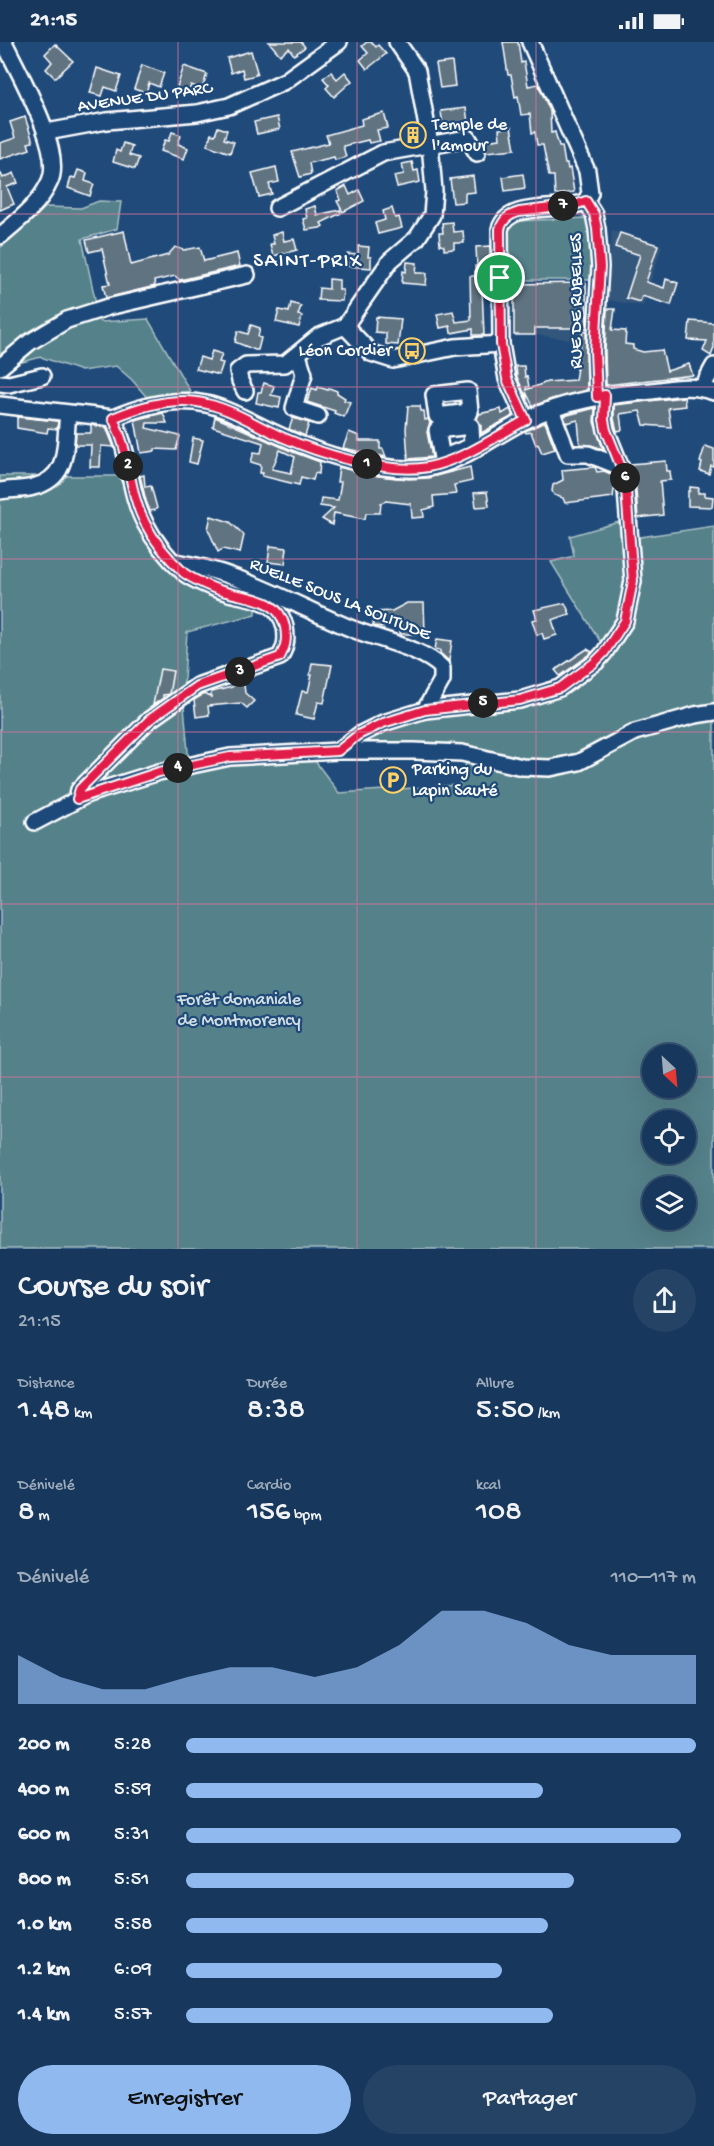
<!DOCTYPE html>
<html lang="fr">
<head>
<meta charset="utf-8">
<style>
	body { margin:0; font-family:"Gochi Hand",sans-serif; background:#244365; color:#f1f3f6; height:100vh; display:flex; flex-direction:column; font-size:22px; white-space:nowrap }
	* { box-sizing:border-box; margin:0 }
	p { font-size:20px; color:#9eacbb }
	.icon { flex:none; width:33px; height:33px; fill:none; stroke:currentColor; stroke-width:2; stroke-linecap:round; stroke-linejoin:round }
	.map { position:relative; height:1207px; overflow:hidden }
	.details { display:flex; flex-direction:column; background:#17385c; flex:1 }
	.details>* { flex:none }
	.needle { width:39px; rotate:154deg }
	.buttons { position:absolute; left:642px; top:1002px; display:grid; gap:12px }
	.buttons a { display:grid; place-items:center; width:54px; height:54px; border-radius:50%; background:#17385c; box-shadow:0 6px 24px #0002,0 0 0 2px #365272; font-size:30px }
	.pin { position:absolute; display:grid; place-items:center; width:51px; height:51px; color:#fff; margin:-26px; border:3px solid #fff; border-radius:50%; box-shadow:0 2px 6px #0007 }
	.km { position:absolute; width:30px; height:30px; margin:-15px; border-radius:50%; background:#222; color:#fff; font-size:16px; line-height:30px; text-align:center }
	.round { display:grid; place-items:center; flex:none; width:63px; height:63px; border-radius:32px; background:#244365 }
	.overview { display:flex; align-items:center; justify-content:space-between; height:102px; padding:0 18px }
	h1 { font-size:33px; font-weight:600; line-height:45px }
	.stats { display:grid; grid-template-columns:repeat(3,1fr); gap:9px; height:102px; padding:6px 18px }
	.stats div { display:grid; align-content:center }
	.stats b { font-size:30px; font-weight:600 }
	.stats small { font-size:16px; font-weight:400 }
	.stats p { font-size:16px }
	.chart { height:168px; padding:12px 18px }
	.chart p { display:flex; justify-content:space-between }
	.chart svg { width:100%; height:108px; margin-top:6px; fill:#90b9f0; opacity:.7 }
	.primary-button { display:flex; gap:12px; margin-top:auto; padding:12px 18px }
	.primary-button a { flex:1; height:69px; border-radius:36px; background:#90b9f0; color:#111; font-size:24px; font-weight:600; line-height:69px; text-align:center }
	.primary-button a+a { background:#244365; color:#f1f3f6 }
	ul { padding:0 18px; list-style:none; font-size:20px }
	li { display:grid; grid-template-columns:96px 72px 1fr; align-items:center; height:45px }
	li i { height:15px; border-radius:8px; background:#90b9f0 }
	.status { display:flex; justify-content:space-between; align-items:center; height:42px; padding:0 30px; background:#17385c; direction:ltr }
	.status svg { height:16px; fill:currentColor }
	.map>svg:first-child { display:block }
	.built { fill:#33567c }
	.green { fill:#54818a; stroke:#aac0c4; stroke-width:1.5; fill-rule:evenodd }
	.building { fill:#617381; stroke:#fff; stroke-width:1.5; fill-rule:evenodd }
	.lines { fill:none; stroke-linecap:round; stroke-linejoin:round }
	.minor-casing { stroke:#fff; stroke-width:20 }
	.minor { stroke:#1f4a7a; stroke-width:15 }
	.route-casing { stroke:#fff; stroke-width:12 }
	.route { stroke:#e11d48; stroke-width:8 }
	.grid { fill:none; stroke:#da749d; stroke-width:1.5; stroke-opacity:0.55 }
	.labels { text-anchor:middle; dominant-baseline:central; stroke-width:4.5; stroke-linejoin:round; paint-order:stroke }
	.street-label { font-size:18px; fill:#fff; stroke:#1f4a7a }
	.poi-label { font-size:18px; fill:#fff; stroke:#1f4a7a; text-anchor:start }
	.park-label { font-size:18px; fill:#d4e0e2; stroke:#1f4a7a }
	.quarter-label { font-size:21px; letter-spacing:1.5px; fill:#fff; stroke:#1f4a7a }
</style>
</head>
<body>
<div class="status"><b>21:15</b><svg viewBox="0 0 49 12"><path d="M0 12V9h3v3zM5 12V6h3v6zM10 12V3h3v9zM15 12V0h3v12zM26 1h20v11H26zM47 4h2v5h-2z"/></svg></div>
<div class="map">
<svg width="714" height="1207" viewBox="0 0 714 1207">
	<rect width="100%" height="100%" fill="#1f4a7a"/>
	<filter id="ink" filterUnits="userSpaceOnUse"><feTurbulence type="fractalNoise" baseFrequency=".0167" numOctaves="2"/><feDisplacementMap in="SourceGraphic" scale="12" xChannelSelector="R" yChannelSelector="G"/><feConvolveMatrix kernelMatrix="1 2 1 2 8 2 1 2 1" color-interpolation-filters="sRGB"/></filter>
	<g filter="url(#ink)">
		<g class="built">
			<path d="M612,188L662,204L643,264L606,258Z"/>
			<path d="M513,240H587V300L513,290Z"/>
		</g>
		<g class="green">
			<path d="M99,159L121,160L117,187L82,197L100,280L148,277L190,349L150,359L132,338L116,324L81,329L41,315L0,326V206L46,165L81,166Z"/>
			<path d="M587,176L590,183L591,238H509L508,186L514,179Z"/>
			<path d="M0,434H119L144,496L171,524L257,547L256,572L187,590L183,653L189,721L315,719L339,751L459,743L469,712L338,709L383,681L560,646L617,596L634,496L714,484V1207H0ZM652,1012H686V1046H652ZM652,1078H686V1112H652ZM652,1144H686V1178H652Z"/>
			<path d="M626,478L628,563L603,604L551,520L574,514L570,494Z"/>
		</g>
		<g class="building">
			<path d="M269,0H301L305,5L294,13L289,6L280,13Z"/>
			<path d="M367,0H371L376,5L378,3L386,12L367,27L360,18L368,11L362,4Z"/>
			<path d="M503,0H518L521,21L524,20L528,44L538,42L550,69L551,91L555,90L559,104H562L565,122H567L568,127L570,126L574,150L555,153L554,134H549L543,103H537L535,90L532,91L530,72L521,73L518,54L515,55L511,33H508Z"/>
			<path d="M55,2L73,19L55,36L46,27L52,20L45,12Z"/>
			<path d="M251,9L258,33L256,31V33L244,36L242,27L231,31L227,16Z"/>
			<path d="M452,20L455,44L440,46L436,22Z"/>
			<path d="M142,23L164,31L159,45L149,41L146,51L134,47Z"/>
			<path d="M184,24L207,32L202,47L191,43L188,52L176,48Z"/>
			<path d="M97,26L121,34L116,49L105,45L102,54L90,51Z"/>
			<path d="M331,30L337,37L345,30L352,39L334,55L326,46L329,43L323,36Z"/>
			<path d="M466,66L468,81L443,85L441,69Z"/>
			<path d="M384,71L388,86L377,88L380,99L369,101L368,98L343,104L346,115L335,118L334,115L309,121L311,132L300,135L292,110L329,101L326,93L362,83L361,77Z"/>
			<path d="M25,75L33,100L28,101L30,107L0,117V101L15,96L10,80Z"/>
			<path d="M277,75L280,87L257,92L254,80Z"/>
			<path d="M218,85L227,88L224,97L234,100L230,111L207,103L211,92L215,93Z"/>
			<path d="M511,85L515,107L486,110L484,99L500,97L499,87Z"/>
			<path d="M172,90L181,93L178,102L188,106L184,117L161,109L165,98L169,99Z"/>
			<path d="M123,101L132,104L129,113L139,116L135,127L113,120L116,108L120,110Z"/>
			<path d="M412,120L414,129L418,128L420,140L397,145L394,134L404,132L402,122Z"/>
			<path d="M276,125L279,140L269,142L272,152L259,155L252,131Z"/>
			<path d="M78,128L87,131L85,139L94,142L90,154L68,146L71,135L75,136Z"/>
			<path d="M0,129L3,136L14,131L18,141L7,145L14,162L0,168Z"/>
			<path d="M523,132L525,146L505,149L503,135Z"/>
			<path d="M473,134L475,150L465,151V160L453,161L450,137Z"/>
			<path d="M346,144L350,153L359,148L364,159L343,170L337,159L341,158L337,149Z"/>
			<path d="M315,164L317,173L340,168L341,171L321,181L323,184L320,186L306,188L303,177L307,176L305,167Z"/>
			<path d="M392,166L395,176L399,175L402,186L378,192L375,181L385,178L383,169Z"/>
			<path d="M452,180L453,190L463,189L464,201H454V207L444,208V204L440,203L439,191H443L442,181Z"/>
			<path d="M124,189L131,223L168,213L175,205L184,208L200,205L204,219L237,211L240,224L180,238L175,234L154,239L155,244L106,256L103,243L110,242L102,207L89,210L86,198Z"/>
			<path d="M282,190L284,199L294,197L297,208L273,214L270,202H274L272,193Z"/>
			<path d="M620,191L658,203L646,240L664,246L666,237L678,241L671,263L642,254L640,260L626,256L640,213L615,205Z"/>
			<path d="M358,204L369,205L368,215H371V226L347,224L348,212L358,213Z"/>
			<path d="M490,204V217H486L487,246H482L484,293H473V287L451,291L450,284L440,286L437,272L453,269L456,280L471,278L470,234H475V224H477L476,205Z"/>
			<path d="M407,220L417,221L416,231H427L426,243L402,241L403,229L406,230Z"/>
			<path d="M329,237L339,238V248H343L342,259L318,258L319,246L329,247Z"/>
			<path d="M586,241L587,286H535V293H514V242Z"/>
			<path d="M291,261L301,264L298,273L302,274L299,285L276,280L279,268L289,270Z"/>
			<path d="M607,267H615L612,288L626,289L625,302L633,303V307L643,310L662,308L667,329L689,322L693,333L606,343L605,309Z"/>
			<path d="M376,275L401,277L398,303L386,302V291L375,290Z"/>
			<path d="M690,279L714,281V306L711,314L703,309L707,299L688,298Z"/>
			<path d="M251,283L260,286L258,295L261,296L258,308H255L235,300L238,289L248,292Z"/>
			<path d="M583,288L586,289L587,348L552,357L533,364L526,350L527,357L517,335L516,324H524L525,335L527,334L529,345H526V348L547,340L575,338Z"/>
			<path d="M212,309L222,312L219,320L223,321L219,333L196,327L200,315L209,318Z"/>
			<path d="M264,341L274,344L271,353L281,355L279,366L256,361L258,350H261Z"/>
			<path d="M318,345L328,348L329,346L337,349V351L345,356L344,358L350,360L344,375L334,371L335,369L307,360L312,346L317,348Z"/>
			<path d="M684,355L685,364L668,366L671,385L644,383L640,369L620,372L622,388L617,389L614,377V363Z"/>
			<path d="M408,364H420L421,369H424L425,378L428,377L430,381L427,390L432,415L408,417L406,387Z"/>
			<path d="M595,366L594,380L603,407L591,403L580,402L578,378L566,381L564,374Z"/>
			<path d="M501,367L502,372L510,367L513,374L481,391V383L477,377L479,372Z"/>
			<path d="M163,371L167,381H147L146,386L180,394L176,408L155,407V409L141,411L135,378Z"/>
			<path d="M17,375L58,379L57,387L48,386L47,391L17,386Z"/>
			<path d="M215,375L293,410L320,420L319,432L315,431L313,438L301,435L299,443L262,434L263,431H260L261,423L251,420L254,410L261,411L263,401L213,385ZM280,408L295,415L291,431L272,427Z"/>
			<path d="M293,376L309,381L305,394L289,387Z"/>
			<path d="M545,380L555,407L542,411L538,402L536,403L531,390L526,391L525,389Z"/>
			<path d="M91,383L106,385L114,405L101,404L100,425H90L91,403H75L76,391H91Z"/>
			<path d="M349,390L359,394V399H380V407H383L386,415L343,406Z"/>
			<path d="M193,396L203,398L197,422L189,420Z"/>
			<path d="M705,404L714,407V425L711,424L709,432L700,429L702,421L700,420Z"/>
			<path d="M666,419L667,429H670L671,438L660,439L663,473L638,476L635,434L630,422Z"/>
			<path d="M339,425L371,433L409,437L428,436L470,425L472,439L454,443L456,452L433,454L434,465L423,468L424,475L412,476L411,462L386,459L381,461L380,471H366L365,477L334,471L332,483L322,477L334,466L320,464L321,456L338,458L341,440H337Z"/>
			<path d="M595,425L597,430L604,429L613,433L616,448H614L613,455L565,461L563,456L554,453L552,449L553,443L563,438L562,428Z"/>
			<path d="M144,433L145,445L151,444L157,466L155,468L150,469L146,459L140,434Z"/>
			<path d="M690,445L699,446L698,451H705V454L713,455L712,465L688,464V449H690Z"/>
			<path d="M487,450L489,464L476,465L474,451Z"/>
			<path d="M211,474L230,480L244,493L240,511L223,507L218,510L208,487Z"/>
			<path d="M270,504L287,506L285,522L268,520Z"/>
			<path d="M407,561H424L425,592H400V581H384V585L373,584L374,570L392,569Z"/>
			<path d="M565,561L570,572L552,578L557,593L544,597L542,591L537,593L532,578L537,577L534,568Z"/>
			<path d="M437,597L452,599L449,619L440,611V608L435,607Z"/>
			<path d="M587,607L592,610L589,613L560,634L555,628Z"/>
			<path d="M312,621L332,623L324,661L318,660L314,677L296,673L302,649L308,650L312,633H310Z"/>
			<path d="M160,627L173,629L169,652L163,653V656L153,663Z"/>
			<path d="M241,639L244,643L245,651L254,659L247,666L241,661L208,664L209,673L196,675L194,658L204,652L211,655V650L232,645L235,641Z"/>
		</g>
		<g class="lines">
			<g class="minor-casing">
				<g id="minor">
					<path d="M530,0L587,129L590,151L586,159"/>
					<path d="M47,90L107,79L197,71L229,64L285,39L339,0"/>
					<path d="M586,159L594,172L597,187L600,225L595,309L597,355"/>
					<path d="M277,166L383,111L468,96L477,111"/>
					<path d="M0,194C19,178 40,162 50,139C64,108 18,30 4,0"/>
					<path d="M345,284L371,311L393,318L455,305L501,302"/>
					<path d="M298,313L304,332L294,366L318,374"/>
					<path d="M0,325L30,300L67,278L108,265L247,233"/>
					<path d="M0,341L9,342L42,334"/>
					<path d="M702,346L714,324"/>
					<path d="M245,349L240,339L238,329L246,323L285,322L318,295L345,284L390,219L417,196L432,173L434,149L430,102L417,29L397,0"/>
					<path d="M468,349L470,370L437,374L434,353Z"/>
					<path d="M0,363L113,376C141,364 176,355 206,362C233,368 257,384 281,394C320,412 384,432 426,426C461,421 493,394 524,379C564,358 608,353 652,349C676,346 690,342 714,350"/>
					<path d="M551,368L568,412H588L621,425"/>
					<path d="M526,378L507,337L501,302L500,187C509,157 563,172 586,159"/>
					<path d="M471,384L472,404L442,416L437,388Z"/>
					<path d="M0,449C11,447 22,448 33,445C71,436 64,403 68,372"/>
					<path d="M175,520C238,529 292,562 350,586C376,597 423,606 442,626V638L425,668"/>
					<path d="M338,709L359,693L383,681L425,668L520,658L560,646L596,620L604,611L625,579L633,539L625,435L606,388L604,378L605,353"/>
					<path d="M77,757L79,748L149,678L197,644L280,615C286,604 287,597 285,585C278,555 248,557 226,550C216,548 192,537 184,531C169,517 154,499 145,481C132,457 130,427 123,402C120,393 117,384 113,376"/>
					<path d="M35,780L88,752L159,730L230,715L338,709H414L462,711L522,725L550,726L579,720L635,690L695,673L714,670"/>
				</g>
			</g>
			<use href="#minor" class="minor"/>
		</g>
	</g>
	<g class="lines" filter="url(#ink)">
		<g class="route-casing">
			<path id="route" d="M586,159L594,172L597,187L600,225L595,309L597,355L605,353L604,378L606,388L625,435L633,539L625,579L604,611L594,621L560,646L520,658L425,668L383,681L358,693L338,709L230,715L159,730L77,757L80,747L149,678L197,644L280,615C286,604 287,597 285,585C278,555 249,557 226,550C216,548 192,537 184,531C169,517 154,499 145,481C132,457 130,427 123,402C120,393 117,384 113,376C141,364 177,354 207,362C234,368 257,384 282,395C318,411 389,433 428,425C463,418 495,395 526,378L507,337L501,302L500,187C503,177 509,173 519,170L575,163Z"/>
		</g>
		<use href="#route" class="route"/>
	</g>
	<path class="grid" d="M178,0V1207M357,0V1207M536,0V1207M0,172H714M0,345H714M0,517H714M0,690H714M0,862H714M0,1035H652M686,1035H714"/>
	<defs>
		<g id="building-ring" transform="scale(1.35)"><circle r="9.5" fill="#1f4a7a" stroke="#ffd166" stroke-width="1.5"/><path d="M-4-6H4V6H1V3H-1V6H-4ZM-2.5-4.3h1.7v1.8h-1.7ZM.8-4.3h1.7v1.8H.8ZM-2.5-1h1.7V.8h-1.7ZM.8-1h1.7V.8H.8Z" fill="#ffd166"/></g>
		<g id="bus-ring" transform="scale(1.35)"><circle r="9.5" fill="#1f4a7a" stroke="#ffd166" stroke-width="1.5"/><path d="M-5-6H5V4H4V6H2V4H-2V6H-4V4H-5ZM-3.5-4V0h7V-4ZM-3.5 1.2v1.5H-2V1.2ZM2 1.2v1.5H3.5V1.2Z" fill="#ffd166"/></g>
		<g id="parking-ring" transform="scale(1.35)"><circle r="9.5" fill="#1f4a7a" stroke="#ffd166" stroke-width="1.5"/><path d="M-3.5-5.5H1a3.5 3.5 0 0 1 0 7H-1V5.5H-3.5ZM-1-3.4V-.6H.8a1.4 1.4 0 0 0 0-2.8Z" fill="#ffd166"/></g>
	</defs>
	<g fill-rule="evenodd">
		<use href="#building-ring" x="413" y="93"/>
		<use href="#bus-ring" x="412" y="309"/>
		<use href="#parking-ring" x="393" y="738"/>
	</g>
	<g class="labels">
		<g class="street-label">
			<text transform="translate(145 56) rotate(-8)">AVENUE DU PARC</text>
			<text transform="translate(577 259) rotate(-90)">RUE DE RUBELLES</text>
			<text transform="translate(340 558) rotate(22)">RUELLE SOUS LA SOLITUDE</text>
		</g>
		<g class="poi-label">
			<text x="432" y="83">Temple de<tspan x="432" dy="21">l'amour</tspan></text>
			<text x="392" y="309" text-anchor="end">Léon Cordier</text>
			<text x="412" y="728">Parking du<tspan x="412" dy="21">Lapin Sauté</tspan></text>
		</g>
		<g class="park-label">
			<text x="239" y="958">Forêt domaniale<tspan x="239" dy="21">de Montmorency</tspan></text>
		</g>
		<g class="quarter-label">
			<text x="308" y="220">SAINT-PRIX</text>
		</g>
	</g>
</svg>
<div class="buttons">
<a><svg class="needle" viewBox="-14 -14 28 28"><path d="M0-13l5 13h-10z" fill="#e53935"/><path d="M0 13l5-13h-10z" fill="#9eacbb"/></svg></a>
<a><svg class="icon" aria-label="locate" viewBox="0 0 24 24"><circle cx="12" cy="12" r="6"/><path d="M12 2v4M12 18v4M2 12h4M18 12h4"/></svg></a>
<a><svg class="icon" aria-label="layers" viewBox="0 0 24 24"><path d="M12 4l9 5-9 5-9-5zM3 14l9 5 9-5"/></svg></a>
</div>
<div class="pin" style="left:500px;top:236px;background:#1e9e55"><svg class="icon" aria-label="arrive" viewBox="0 0 24 24"><path d="M6 21V4h12l-3 4 3 4H6"/></svg></div>
<b class="km" style="left:367px;top:422px">1</b>
<b class="km" style="left:128px;top:424px">2</b>
<b class="km" style="left:240px;top:630px">3</b>
<b class="km" style="left:178px;top:726px">4</b>
<b class="km" style="left:483px;top:661px">5</b>
<b class="km" style="left:625px;top:436px">6</b>
<b class="km" style="left:563px;top:164px">7</b>
</div>
<section class="details">
<div class="overview"><div><h1>Course du soir</h1><p>21:15</p></div><a class="round"><svg class="icon" aria-label="share" viewBox="0 0 24 24"><path d="M12 15V3M7 8l5-5 5 5M5 13v7h14v-7"/></svg></a></div>
<div class="stats">
<div><p>Distance</p><b>1.48<small> km</small></b></div>
<div><p>Durée</p><b>8:38</b></div>
<div><p>Allure</p><b>5:50<small> /km</small></b></div>
</div>
<div class="stats">
<div><p>Dénivelé</p><b>8<small> m</small></b></div>
<div><p>Cardio</p><b>156<small> bpm</small></b></div>
<div><p>kcal</p><b>108</b></div>
</div>
<div class="chart"><p><span>Dénivelé</span>110–117 m</p>
<svg viewBox="0 0 160 44" preserveAspectRatio="none"><path d="M0 44V24L10 33L20 38L30 38L40 33L50 29L60 29L70 33L80 29L90 20L100 6L110 6L120 11L130 20L140 24L150 24L160 24V44z"/></svg>
</div>
<ul>
<li><b>200 m</b>5:28<i style="width:100%"></i></li>
<li><b>400 m</b>5:59<i style="width:70%"></i></li>
<li><b>600 m</b>5:31<i style="width:97%"></i></li>
<li><b>800 m</b>5:51<i style="width:76%"></i></li>
<li><b>1.0 km</b>5:58<i style="width:71%"></i></li>
<li><b>1.2 km</b>6:09<i style="width:62%"></i></li>
<li><b>1.4 km</b>5:57<i style="width:72%"></i></li>
</ul>
<div class="primary-button"><a>Enregistrer</a><a>Partager</a></div>
</section>
</body>
</html>
